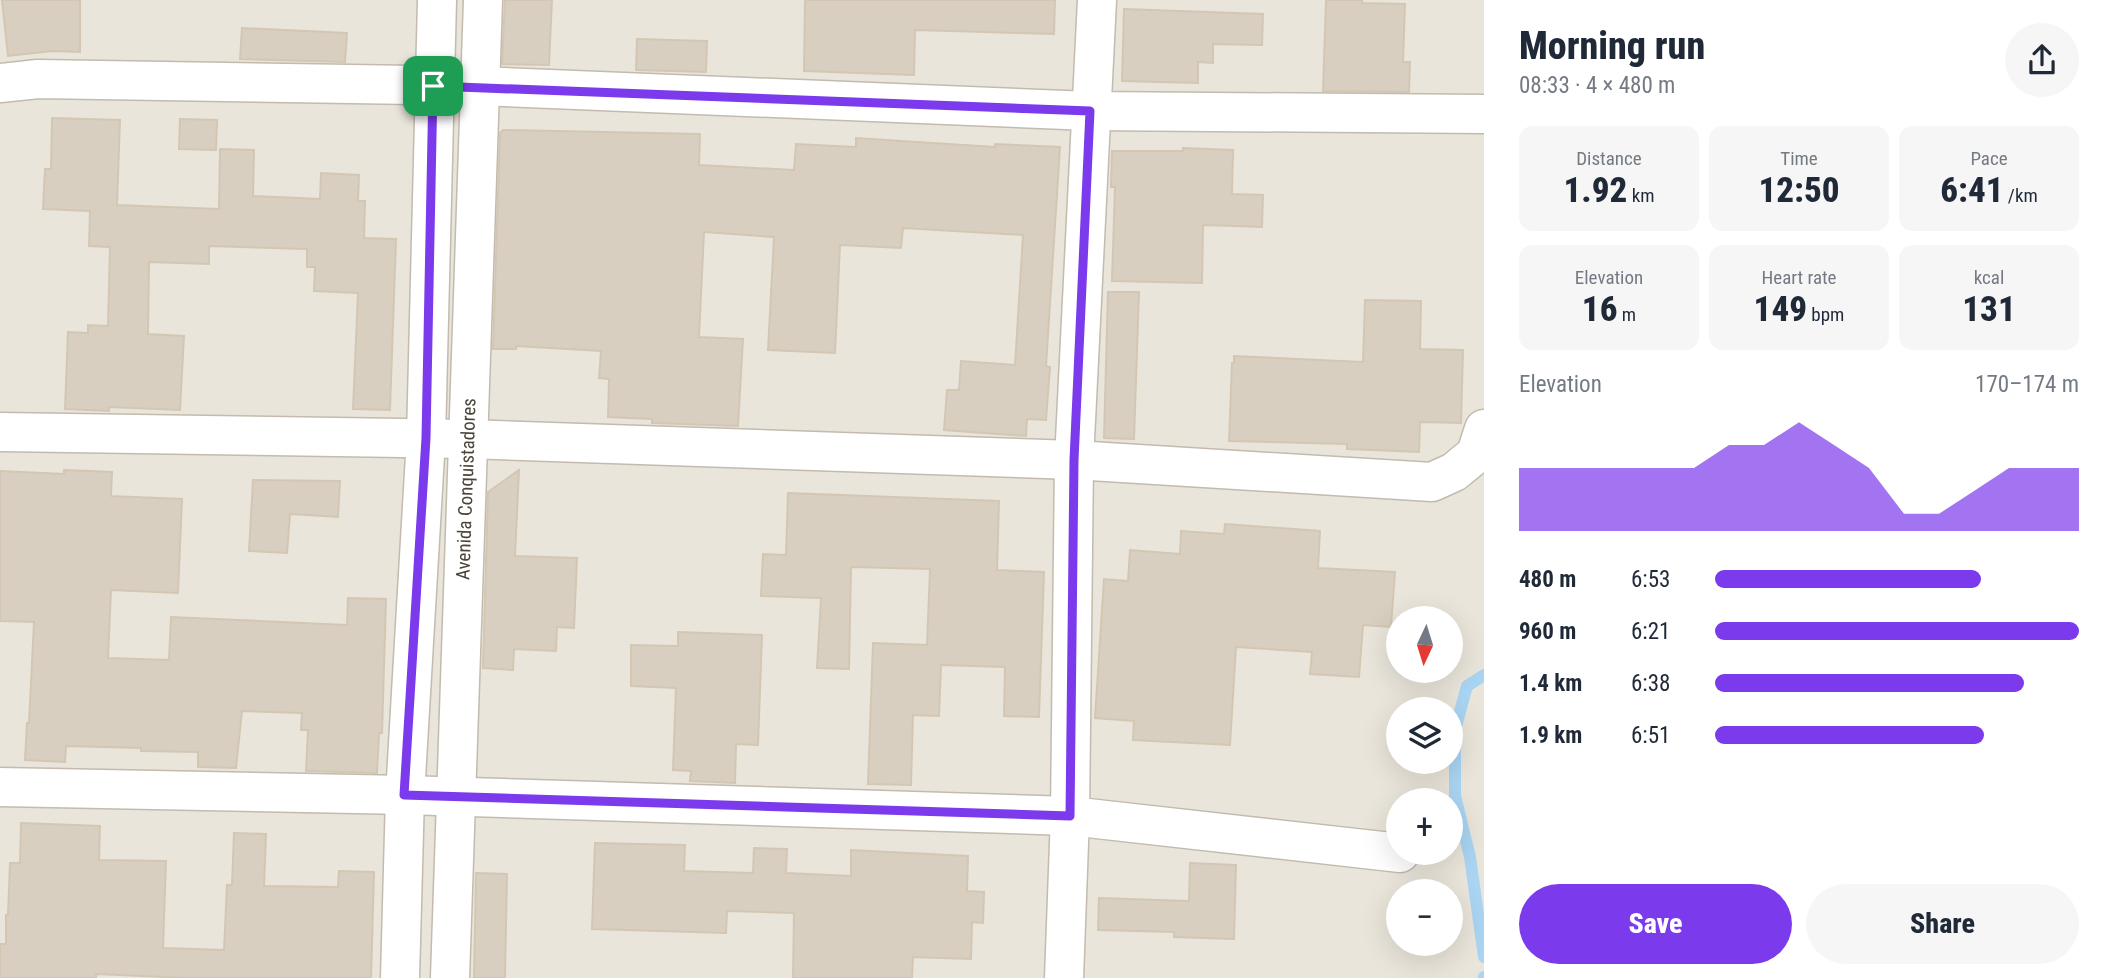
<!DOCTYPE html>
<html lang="en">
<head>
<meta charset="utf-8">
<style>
	body { margin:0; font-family:"Roboto Condensed",sans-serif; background:#f6f6f7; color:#1f2937; height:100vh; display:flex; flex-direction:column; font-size:26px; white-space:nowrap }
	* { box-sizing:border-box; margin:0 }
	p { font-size:23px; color:#747a83 }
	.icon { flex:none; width:38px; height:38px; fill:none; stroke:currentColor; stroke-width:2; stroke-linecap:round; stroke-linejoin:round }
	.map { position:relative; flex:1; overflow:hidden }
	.drawer { display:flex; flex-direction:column; background:#fff; width:630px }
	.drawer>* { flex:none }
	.needle { width:46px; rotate:184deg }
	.fabs { position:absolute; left:1386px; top:606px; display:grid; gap:14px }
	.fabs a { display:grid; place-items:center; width:77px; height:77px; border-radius:50%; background:#fff; box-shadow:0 7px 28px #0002; font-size:35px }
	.pin { position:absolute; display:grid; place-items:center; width:60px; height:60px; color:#fff; margin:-30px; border-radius:14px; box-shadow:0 4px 10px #0006 }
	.round { display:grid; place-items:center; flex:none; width:74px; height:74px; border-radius:37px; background:#f6f6f7 }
	.headline { display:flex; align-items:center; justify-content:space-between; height:119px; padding:0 35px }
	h1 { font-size:38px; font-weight:800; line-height:52px }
	.stats { display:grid; grid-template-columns:repeat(3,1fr); gap:10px; height:119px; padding:7px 35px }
	.stats div { display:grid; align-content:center; border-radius:14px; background:#f6f6f7; text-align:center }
	.stats b { font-size:35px; font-weight:800 }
	.stats small { font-size:19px; font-weight:400 }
	.stats p { font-size:19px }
	.chart { height:196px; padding:14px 35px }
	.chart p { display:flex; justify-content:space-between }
	.chart svg { width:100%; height:126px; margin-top:7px; fill:#7c3aed; opacity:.7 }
	.cta { display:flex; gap:14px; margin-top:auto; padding:14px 35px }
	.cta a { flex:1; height:80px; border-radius:42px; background:#7c3aed; color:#fff; font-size:28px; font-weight:800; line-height:80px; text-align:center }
	.cta a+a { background:#f6f6f7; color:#1f2937 }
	ul { padding:0 35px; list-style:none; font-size:23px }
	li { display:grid; grid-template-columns:112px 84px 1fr; align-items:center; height:52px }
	li i { height:18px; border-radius:9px; background:#7c3aed }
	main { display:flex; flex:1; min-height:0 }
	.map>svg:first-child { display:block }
	.residential { fill:#eae5da; fill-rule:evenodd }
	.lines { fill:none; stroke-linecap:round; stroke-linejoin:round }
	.stream { stroke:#a9d4f2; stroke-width:12 }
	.building { fill:#d8cfc1; stroke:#d3c7b4; stroke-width:2 }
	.street-casing { stroke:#c2bbae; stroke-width:41 }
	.street { stroke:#fff; stroke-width:38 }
	.route-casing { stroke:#fff; stroke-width:14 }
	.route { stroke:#7c3aed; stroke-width:9 }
	.labels { text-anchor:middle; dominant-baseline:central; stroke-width:5; stroke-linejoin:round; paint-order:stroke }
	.street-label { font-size:19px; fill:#4b4439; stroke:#fff }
</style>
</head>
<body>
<main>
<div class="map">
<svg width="1484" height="978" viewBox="0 0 1484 978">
	<rect width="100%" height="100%" fill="#f6f3ec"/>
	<path class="residential" d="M0,0H1484V978H0ZM1398,618H1451V670H1398ZM1398,709H1451V761H1398ZM1398,800H1451V852H1398ZM1398,891H1451V943H1398Z"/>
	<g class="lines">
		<g class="stream">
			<path d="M1484,675L1467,686L1455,730V796L1470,857L1484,957"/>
			<path d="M1484,978V977"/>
		</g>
	</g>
	<g class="building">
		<path d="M2,0H80V52L53,51L8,56Z"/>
		<path d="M505,0H552L549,65L502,64Z"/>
		<path d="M805,0H1055L1054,34L915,30L914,75L804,71Z"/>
		<path d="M1326,0H1362V3L1405,4L1403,62H1410L1409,92L1323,91Z"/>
		<path d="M1124,9L1263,14L1262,45L1213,44V63L1198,62V83L1122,81Z"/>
		<path d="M242,28L347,33L345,62L240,59Z"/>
		<path d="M637,39L707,41L706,72L636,70Z"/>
		<path d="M52,118L120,120L117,205L219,209L220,149L254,150L253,196L320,199L321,173L359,175L358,201H365L364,238L396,239L390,410L353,409L358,293L314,291L315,267H307V249L209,246V264L149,262L148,334L184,336L180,410L109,407V411L65,409L68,332L88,333V325L108,326L110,247L89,246L90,211L43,209L45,169H51Z"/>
		<path d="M180,119L217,120L216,150L179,149Z"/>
		<path d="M503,130L700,134L699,165L794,170L796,144L856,147V138L995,147V144L1060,147L1046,366L1050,367L1046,420L1027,419L1026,436L944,430L947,390H959L961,361L1015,365L1023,235L903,228L901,248L840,245L835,353L768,350L774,237L704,232L699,337L743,339L738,426L652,423V419L608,417L609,379L599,378L601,351L516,346V349H493L500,133Z"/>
		<path d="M1183,148L1233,150L1232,194L1263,195L1262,227L1203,225L1202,283L1112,281L1115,187H1111L1112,151H1183Z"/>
		<path d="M1108,292H1139L1134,439L1104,438Z"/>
		<path d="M1365,300L1421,301L1420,349L1463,350L1461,423L1420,422L1419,452L1347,449V444L1229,441L1232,363H1234V356L1363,362Z"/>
		<path d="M64,470L112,472L111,496L182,499L178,593L111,590L108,658L169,660L171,617L347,625L348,598L386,599L382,733H379L377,773L306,771L308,730H301L302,713L242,711L236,768L198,767V752L141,751V748L66,746L65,762L25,760L27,723H29L34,622L0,621V471L64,474Z"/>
		<path d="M519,470L515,556L577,558L574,628L557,627L556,651L514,649L513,670L483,668L488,492Z"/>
		<path d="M253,480L340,481L338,517L290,514L287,553L249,551Z"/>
		<path d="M788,493L999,501L997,570L1044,572L1039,717L1004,716L1005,667L941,665L939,716L913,715L911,785L868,784L873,643L927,645L930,569L851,567L849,669L817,668L821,598L761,596L763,554L786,555Z"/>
		<path d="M1225,524L1320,531L1318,568L1395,572L1391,627L1363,625L1359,677L1310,674L1312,652L1236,647L1230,745L1133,740L1134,721L1095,718L1104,579L1128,581L1130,550L1180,554L1181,531L1224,534Z"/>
		<path d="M678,632L762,635L758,745L736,744L735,783L690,781L691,771L673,770L676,688L631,686V645L678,646Z"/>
		<path d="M21,823L100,826L99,860L166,861L163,948L224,950L227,885H232L234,833L266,834L264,886L338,887L339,871L374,872L371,978H189L96,974V978H0V944H6V915H8L10,863H20Z"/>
		<path d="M595,843L685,845L684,871L753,873L754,848L787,849L786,873L851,876V850L968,856L967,891L984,892L983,923L972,922L971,959L913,957L912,978H793L794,913L727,911L726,933L592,929Z"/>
		<path d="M1190,863L1236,865L1234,939L1174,937V932L1098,930L1099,898L1189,901Z"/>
		<path d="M476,873L507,874L505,978H474Z"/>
	</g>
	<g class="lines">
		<g class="street-casing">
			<g id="street">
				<path d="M0,83L38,79L479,86L1090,111L1484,114"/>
				<path d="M0,432L467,439L1074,460L1432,482L1454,472L1476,454L1484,429"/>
				<path d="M0,787L405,795L1070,816L1400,853"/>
				<path d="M400,978L405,795L426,438L437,0"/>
				<path d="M450,978C464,652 469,326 483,0"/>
				<path d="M1064,978L1070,816L1074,460L1097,0"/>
			</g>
		</g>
		<use href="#street" class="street"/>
	</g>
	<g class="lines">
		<g class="route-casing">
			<path id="route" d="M433,86L1090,111L1074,460L1070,816L404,795L426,438Z"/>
		</g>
		<use href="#route" class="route"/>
	</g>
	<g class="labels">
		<g class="street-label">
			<text transform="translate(466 489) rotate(-88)">Avenida Conquistadores</text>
		</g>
	</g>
</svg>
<div class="fabs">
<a><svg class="needle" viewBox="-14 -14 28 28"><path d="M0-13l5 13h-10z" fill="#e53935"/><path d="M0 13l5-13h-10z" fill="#747a83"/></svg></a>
<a><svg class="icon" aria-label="layers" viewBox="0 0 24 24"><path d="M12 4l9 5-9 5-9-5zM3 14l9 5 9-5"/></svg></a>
<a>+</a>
<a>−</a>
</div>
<div class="pin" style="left:433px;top:86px;background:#1e9e55"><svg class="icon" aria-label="arrive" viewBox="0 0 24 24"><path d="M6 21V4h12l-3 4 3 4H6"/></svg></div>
</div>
<section class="drawer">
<div class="headline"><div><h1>Morning run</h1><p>08:33 · 4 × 480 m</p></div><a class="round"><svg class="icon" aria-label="share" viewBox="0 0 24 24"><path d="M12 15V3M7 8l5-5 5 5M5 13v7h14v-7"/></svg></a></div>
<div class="stats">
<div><p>Distance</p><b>1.92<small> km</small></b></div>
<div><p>Time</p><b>12:50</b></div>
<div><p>Pace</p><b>6:41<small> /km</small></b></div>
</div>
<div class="stats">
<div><p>Elevation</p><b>16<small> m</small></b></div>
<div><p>Heart rate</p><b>149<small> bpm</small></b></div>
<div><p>kcal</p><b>131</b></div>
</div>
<div class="chart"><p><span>Elevation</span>170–174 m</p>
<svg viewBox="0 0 160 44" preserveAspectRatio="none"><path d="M0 44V22L10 22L20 22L30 22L40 22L50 22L60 14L70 14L80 6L90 14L100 22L110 38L120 38L130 30L140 22L150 22L160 22V44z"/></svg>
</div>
<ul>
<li><b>480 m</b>6:53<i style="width:73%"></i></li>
<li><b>960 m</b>6:21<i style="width:100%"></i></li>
<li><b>1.4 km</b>6:38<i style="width:85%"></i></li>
<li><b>1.9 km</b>6:51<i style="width:74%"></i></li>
</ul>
<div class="cta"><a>Save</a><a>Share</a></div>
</section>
</main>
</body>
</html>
